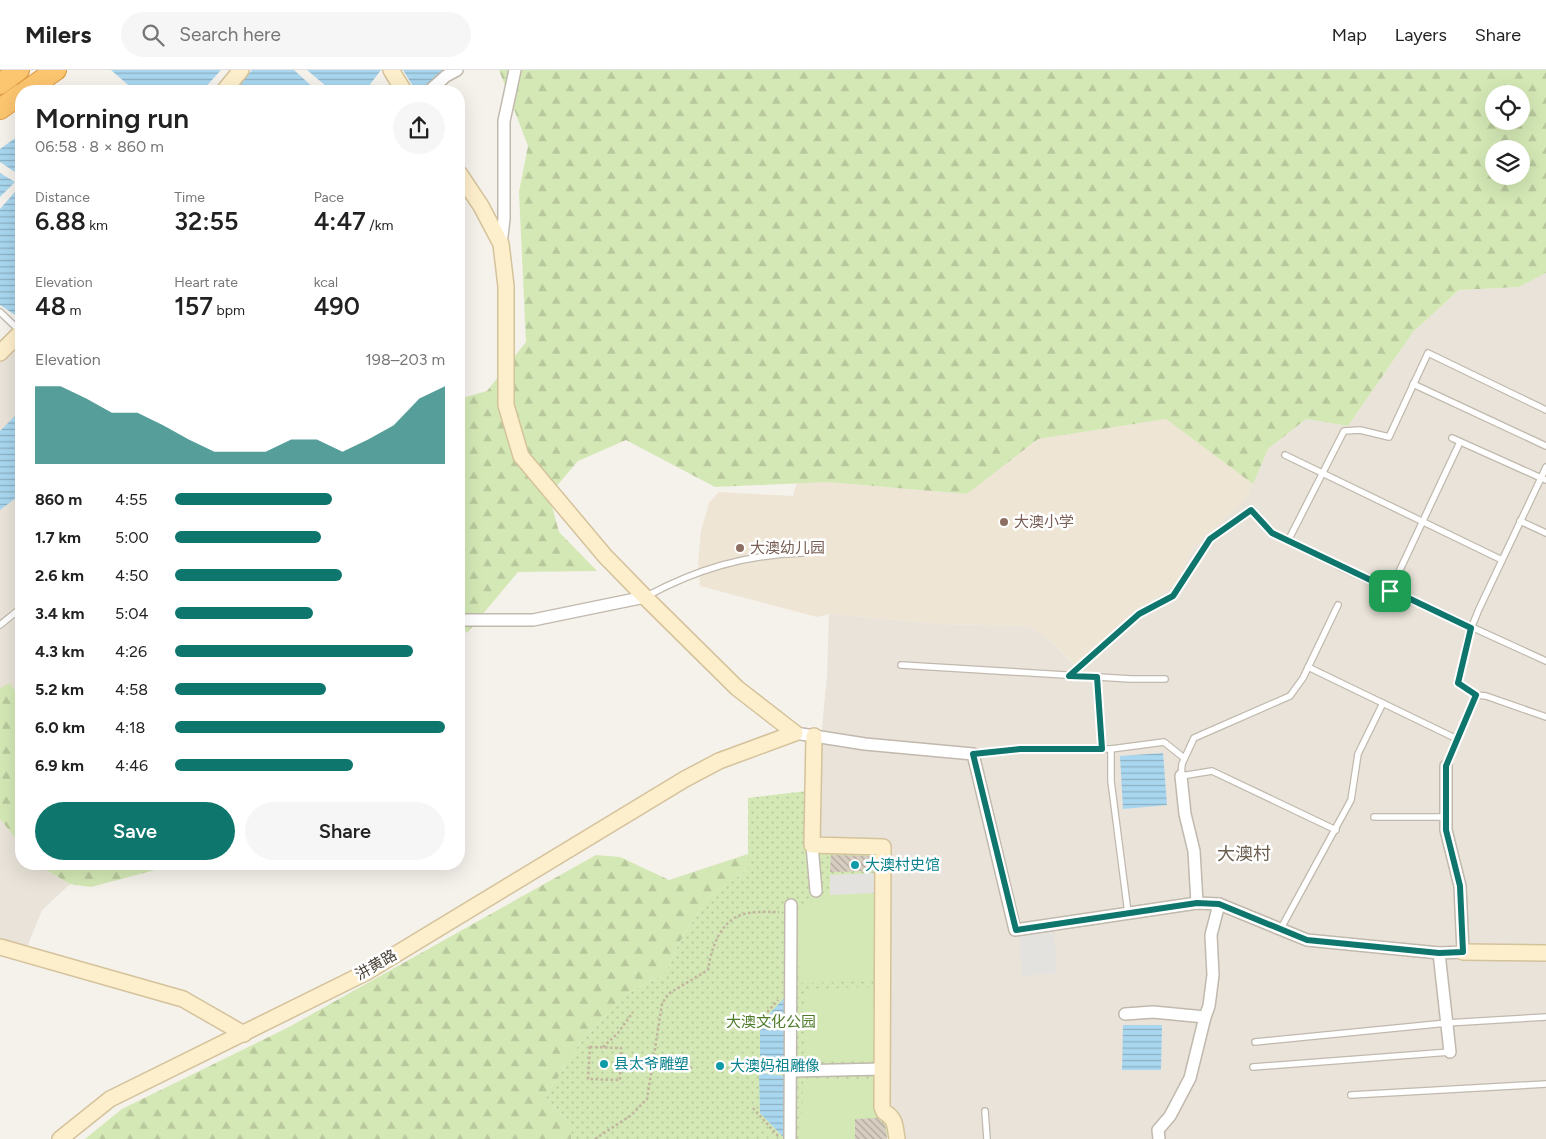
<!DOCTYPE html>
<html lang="en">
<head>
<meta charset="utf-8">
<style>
	body { margin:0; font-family:Figtree,"Noto Sans SC",sans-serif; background:#f6f6f6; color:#222; height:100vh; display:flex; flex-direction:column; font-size:19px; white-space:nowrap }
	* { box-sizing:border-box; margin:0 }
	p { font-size:16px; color:#767676 }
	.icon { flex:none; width:28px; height:28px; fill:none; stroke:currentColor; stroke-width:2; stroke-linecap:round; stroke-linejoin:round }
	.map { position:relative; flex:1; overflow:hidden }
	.sheet { position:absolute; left:15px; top:15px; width:450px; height:785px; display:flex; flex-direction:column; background:#fff; border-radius:20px; box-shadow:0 5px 20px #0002 }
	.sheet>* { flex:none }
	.fabs { position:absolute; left:1485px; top:15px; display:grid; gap:10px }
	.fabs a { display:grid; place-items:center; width:45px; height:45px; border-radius:50%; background:#fff; box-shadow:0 5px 20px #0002; font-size:25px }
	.pin { position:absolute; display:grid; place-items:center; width:42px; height:42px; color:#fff; margin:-21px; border-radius:10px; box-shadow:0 2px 8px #0006 }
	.round { display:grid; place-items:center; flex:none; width:52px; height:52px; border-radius:26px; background:#f6f6f6 }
	.headline { display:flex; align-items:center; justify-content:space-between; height:85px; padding:0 20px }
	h1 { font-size:28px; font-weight:600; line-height:38px }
	.metrics { display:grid; grid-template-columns:repeat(3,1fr); gap:8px; height:85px; padding:5px 20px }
	.metrics div { display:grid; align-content:center }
	.metrics b { font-size:25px; font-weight:600 }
	.metrics small { font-size:14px; font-weight:400 }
	.metrics p { font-size:14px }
	.chart { height:140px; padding:10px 20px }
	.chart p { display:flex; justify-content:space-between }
	.chart svg { width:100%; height:90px; margin-top:5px; fill:#0f766e; opacity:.7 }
	.action { display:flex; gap:10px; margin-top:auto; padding:10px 20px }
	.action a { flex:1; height:58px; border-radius:30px; background:#0f766e; color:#fff; font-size:20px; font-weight:600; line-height:58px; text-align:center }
	.action a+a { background:#f6f6f6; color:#222 }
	ul { padding:0 20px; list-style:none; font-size:16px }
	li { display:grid; grid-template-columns:80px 60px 1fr; align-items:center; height:38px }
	li i { height:12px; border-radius:6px; background:#0f766e }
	header { display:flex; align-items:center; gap:30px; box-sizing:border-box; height:70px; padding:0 25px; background:#fff; border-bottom:1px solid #e0e0e0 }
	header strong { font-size:24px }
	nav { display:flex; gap:28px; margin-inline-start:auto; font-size:18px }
	.search { width:350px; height:45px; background:#f6f6f6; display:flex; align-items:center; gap:12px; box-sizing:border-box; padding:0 18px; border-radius:28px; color:#767676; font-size:19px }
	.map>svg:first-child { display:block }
	.residential { fill:#e9e3d9 }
	.education { fill:#eee5d5 }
	.green { fill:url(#green-dots) }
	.forest { fill:url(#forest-firs); fill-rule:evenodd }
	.pitch { fill:#d4e8b5 }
	.parking { fill:#e4e2df }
	.water { fill:url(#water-rules) }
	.building { fill:url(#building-back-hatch) }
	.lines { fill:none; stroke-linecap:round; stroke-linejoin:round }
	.lane-casing { stroke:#c1b9ad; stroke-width:8 }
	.street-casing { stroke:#c1b9ad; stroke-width:14 }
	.secondary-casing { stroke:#d4c29b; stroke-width:18 }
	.highway-casing { stroke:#dc993e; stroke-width:22 }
	.path { stroke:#c2b49f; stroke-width:2.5; stroke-dasharray:2.5 2.5; stroke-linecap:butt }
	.lane { stroke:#fff; stroke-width:5.5 }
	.street { stroke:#fff; stroke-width:11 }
	.secondary { stroke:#feefcc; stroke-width:15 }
	.highway { stroke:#fcc56f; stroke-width:20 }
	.route-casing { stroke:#fff; stroke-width:10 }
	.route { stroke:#0f766e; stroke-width:6 }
	.education-dot { fill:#8d6e63; stroke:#fff; stroke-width:2 }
	.culture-dot { fill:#0f9aa8; stroke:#fff; stroke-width:2 }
	.labels { text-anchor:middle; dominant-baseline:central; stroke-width:5; stroke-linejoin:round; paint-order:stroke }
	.education-label { font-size:15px; fill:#785e54; stroke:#fff; text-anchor:start }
	.culture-label { font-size:15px; fill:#0d838f; stroke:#fff; text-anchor:start }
	.street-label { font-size:15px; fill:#494238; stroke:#fff }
	.park-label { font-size:15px; fill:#4e7c2b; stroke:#fff }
	.quarter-label { font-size:18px; fill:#6c5f50; stroke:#fff }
</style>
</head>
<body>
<header>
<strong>Milers</strong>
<div class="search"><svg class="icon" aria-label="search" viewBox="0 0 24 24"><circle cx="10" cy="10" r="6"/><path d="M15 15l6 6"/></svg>Search here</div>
<nav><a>Map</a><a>Layers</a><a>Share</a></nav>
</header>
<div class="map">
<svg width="1546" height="1069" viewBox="0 0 1546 1069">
	<defs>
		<pattern id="green-dots" width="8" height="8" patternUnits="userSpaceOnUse" patternTransform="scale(1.25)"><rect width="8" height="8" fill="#d4e8b5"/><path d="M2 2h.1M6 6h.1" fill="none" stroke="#b8c89c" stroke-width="1.8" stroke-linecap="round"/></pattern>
		<pattern id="forest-firs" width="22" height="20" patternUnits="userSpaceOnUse" patternTransform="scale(1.25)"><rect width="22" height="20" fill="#d4e8b5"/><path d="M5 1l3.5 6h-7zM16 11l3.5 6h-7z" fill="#b8c89c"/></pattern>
		<pattern id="water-rules" width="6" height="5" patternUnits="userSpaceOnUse" patternTransform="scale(1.25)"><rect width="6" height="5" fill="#a9d7f0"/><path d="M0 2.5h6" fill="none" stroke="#8cb0c3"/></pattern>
		<pattern id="building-back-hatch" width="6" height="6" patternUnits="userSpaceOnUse" patternTransform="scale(1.25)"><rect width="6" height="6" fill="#d7cdc0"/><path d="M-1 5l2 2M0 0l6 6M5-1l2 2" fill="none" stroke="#b0a89d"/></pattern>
	</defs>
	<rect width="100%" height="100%" fill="#f5f1eb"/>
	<g class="residential">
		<path d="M1546,203V1069H887V775L821,771L816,720L827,606L829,544L939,554L1028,556L1050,570L1074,595L1127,548L1176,513L1194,476L1246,429L1268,379L1306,349L1348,356L1413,262L1459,220L1519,217Z"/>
		<path d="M21,262V630L10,614L0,618V286Z"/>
		<path d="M0,749L21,775V794H36L70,814L42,840L22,889L0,881Z"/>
	</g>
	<path class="education" d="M1166,349L1253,414L1246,429L1194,476L1176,513L1127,548L1075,595L1050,570L1028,556L939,554L829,544L817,547L700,516L698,494L701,461L709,433L719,422L793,426L797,413L826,412L967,424L1038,369Z"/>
	<path class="green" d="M816,720L821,771L887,775V1069H571V1055L545,1027L580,973L624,925L665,904L679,873L707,829L748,799V728Z"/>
	<g class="forest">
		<path d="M499,0H1546V203L1519,217L1459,220L1413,262L1348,356L1306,349L1268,379L1253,414L1166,349L1038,369L967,424L826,412L715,417L626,370L578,391L549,425L559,462L597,501L518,502L467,563L459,555V329L487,321L526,272L519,122L528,76ZM1494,24H1521V51H1494ZM1494,79H1521V106H1494Z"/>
		<path d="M10,613L21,630V775L0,749V618Z"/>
		<path d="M748,784V799L707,829L679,873L665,904L624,925L580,973L545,1027L571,1055V1069H85L122,1039L289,957L596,785L620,787L669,810Z"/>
		<path d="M36,794H178L91,817L70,814Z"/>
	</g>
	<g class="pitch">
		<path d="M877,825V911L802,913L799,902L796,839H804L819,826Z"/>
		<path d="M876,917L878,990L804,992V919Z"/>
		<path d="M874,1010L875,1048L855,1049V1069H801L803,1012Z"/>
	</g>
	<g class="parking">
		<path d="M876,803V823L830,825V805Z"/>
		<path d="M1053,849L1057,903L1022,906L1019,854Z"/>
	</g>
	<g class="water">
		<path d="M111,0H221L202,21H135Z"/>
		<path d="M252,0H294L317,21H235Z"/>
		<path d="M307,0H381L365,21H332Z"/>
		<path d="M403,0H446L421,21H416Z"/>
		<path d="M21,64V106L0,92V79Z"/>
		<path d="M0,103L15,112L0,127Z"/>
		<path d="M21,115V249L0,235V139Z"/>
		<path d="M21,340V433L16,428L0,440V361Z"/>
		<path d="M1163,683L1167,735L1123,739L1120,686Z"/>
		<path d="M786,926L785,997L760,995V954Z"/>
		<path d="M1123,955H1162L1161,1000H1122Z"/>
		<path d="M759,1003L786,1006L785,1069L760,1043Z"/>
	</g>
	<g class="building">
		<path d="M831,785L874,786V801L830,802Z"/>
		<path d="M877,1048L885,1055L887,1069H855V1049Z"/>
	</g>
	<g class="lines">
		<g class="lane-casing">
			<g id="lane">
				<path d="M0,242L21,262"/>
				<path d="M1413,314L1546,376"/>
				<path d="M1285,385L1502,490"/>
				<path d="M1546,397L1541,408L1546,410"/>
				<path d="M1520,451L1546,463"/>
				<path d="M1288,471L1344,361L1360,360L1389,367L1428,283L1546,340"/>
				<path d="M1390,521L1460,372"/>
				<path d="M647,526C697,499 745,485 802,483"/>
				<path d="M0,555L21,538"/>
				<path d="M901,595L1131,609H1165"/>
				<path d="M1308,597L1457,669"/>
				<path d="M1069,605L1139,544L1173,526L1210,469L1251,439L1273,463L1340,497L1546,591"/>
				<path d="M1097,607L1102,679"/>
				<path d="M1476,625L1486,626L1546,647"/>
				<path d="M1111,679V711L1128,843"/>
				<path d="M973,684L1020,679H1111L1164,672L1184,688"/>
				<path d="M1446,696L1476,625L1458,613L1468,566L1479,539L1541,408L1452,368"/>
				<path d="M1374,747H1446"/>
				<path d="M1336,760L1212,701L1181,706L1182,694L1194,668L1290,626L1303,608L1338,535"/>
				<path d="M1280,860L1351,730L1358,684L1383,633"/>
				<path d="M1255,972L1447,953L1546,947"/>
				<path d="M1253,997L1450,982"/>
				<path d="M1351,1025L1546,1014"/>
				<path d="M985,1041L987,1069"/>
			</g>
		</g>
		<g class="street-casing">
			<g id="street">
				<path d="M429,21L446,6L457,0"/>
				<path d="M501,174L504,149V51L515,0"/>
				<path d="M459,550H533L645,527"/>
				<path d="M795,663L865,674L973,684L1015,860L1197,833L1219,834L1307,870L1439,883L1463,882L1460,816L1446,760V696"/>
				<path d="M1181,706L1185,744L1194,781L1197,833"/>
				<path d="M812,775L816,821"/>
				<path d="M1439,883L1450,982"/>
				<path d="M1125,944L1153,942L1205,947"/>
				<path d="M792,1001L883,999"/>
				<path d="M790,1069L791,835"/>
				<path d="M1159,1069L1158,1060L1170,1046L1190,1008L1205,947L1209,936L1213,905L1211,865L1219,834"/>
			</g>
		</g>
		<g class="secondary-casing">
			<g id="secondary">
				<path d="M391,0L404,21"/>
				<path d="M224,21L241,0"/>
				<path d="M0,283L21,262"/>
				<path d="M814,666L812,775L883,777L882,1037L884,1042C896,1048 895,1057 897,1069"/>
				<path d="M0,877L183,929L244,964"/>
				<path d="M1463,882L1546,883"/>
				<path d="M60,1069L110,1029L365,903L685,709L719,691L795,663L737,618L645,527L605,486L521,386L506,335V216L501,174L481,136L459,103"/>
			</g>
		</g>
		<g class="highway-casing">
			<g id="highway">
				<path d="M0,14L19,0"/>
				<path d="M26,21L56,0"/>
				<path d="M0,39L21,24"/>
			</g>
		</g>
		<g class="path">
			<path d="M754,957L778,930"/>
			<path d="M590,977L621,978L620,1010L588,1009Z"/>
			<path d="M603,977L618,963L633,942"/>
			<path d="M620,994L695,998"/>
			<path d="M756,1000L780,1001"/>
			<path d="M753,1038L779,1067"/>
			<path d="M595,1069L630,1046L647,1029L662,934L668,924L708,900C711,879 720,850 744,844C755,841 768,842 779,842"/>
		</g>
		<use href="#lane" class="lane"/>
		<use href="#street" class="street"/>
		<use href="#secondary" class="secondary"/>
		<use href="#highway" class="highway"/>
	</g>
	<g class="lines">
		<g class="route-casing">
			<path id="route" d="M1251,440L1272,463L1471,558L1458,613L1476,625L1446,696V760L1460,816L1463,882L1439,883L1307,870L1219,834L1197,833L1016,860L973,684L1020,679H1102L1097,607L1069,606L1139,544L1173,526L1210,469Z"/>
		</g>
		<use href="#route" class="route"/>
	</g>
	<g class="education-dot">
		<circle cx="1004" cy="452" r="5"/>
		<circle cx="740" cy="478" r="5"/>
	</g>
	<g class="culture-dot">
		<circle cx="855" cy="795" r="5"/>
		<circle cx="604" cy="994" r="5"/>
		<circle cx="720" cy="996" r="5"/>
	</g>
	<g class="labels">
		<g class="education-label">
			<text x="1014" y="452">大澳小学</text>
			<text x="750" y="478">大澳幼儿园</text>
		</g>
		<g class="culture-label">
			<text x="865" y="795">大澳村史馆</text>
			<text x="614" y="994">县太爷雕塑</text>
			<text x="730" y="996">大澳妈祖雕像</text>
		</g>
		<g class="street-label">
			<text transform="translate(376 895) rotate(-30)">汫黄路</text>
		</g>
		<g class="park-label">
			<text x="771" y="952">大澳文化公园</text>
		</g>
		<g class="quarter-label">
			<text x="1244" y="784">大澳村</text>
		</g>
	</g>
</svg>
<div class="fabs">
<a><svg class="icon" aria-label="locate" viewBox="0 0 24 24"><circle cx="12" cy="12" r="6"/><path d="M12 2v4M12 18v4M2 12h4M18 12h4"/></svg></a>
<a><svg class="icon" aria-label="layers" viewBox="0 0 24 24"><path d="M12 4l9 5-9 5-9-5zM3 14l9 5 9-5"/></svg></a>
</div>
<div class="pin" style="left:1390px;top:521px;background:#1e9e55"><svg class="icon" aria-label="arrive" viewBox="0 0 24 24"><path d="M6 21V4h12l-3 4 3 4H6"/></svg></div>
<section class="sheet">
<div class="headline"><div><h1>Morning run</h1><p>06:58 · 8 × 860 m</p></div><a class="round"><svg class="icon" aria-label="share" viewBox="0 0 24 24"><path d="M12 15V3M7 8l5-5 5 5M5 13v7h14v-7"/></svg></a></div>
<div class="metrics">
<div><p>Distance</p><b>6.88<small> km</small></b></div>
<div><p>Time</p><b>32:55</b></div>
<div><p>Pace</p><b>4:47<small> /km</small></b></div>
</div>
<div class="metrics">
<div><p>Elevation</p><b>48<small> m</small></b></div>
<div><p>Heart rate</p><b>157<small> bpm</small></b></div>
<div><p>kcal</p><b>490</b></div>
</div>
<div class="chart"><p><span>Elevation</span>198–203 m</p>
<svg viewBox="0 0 160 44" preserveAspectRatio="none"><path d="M0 44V6L10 6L20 12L30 19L40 19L50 25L60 32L70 38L80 38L90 38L100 32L110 32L120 38L130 32L140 25L150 12L160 6V44z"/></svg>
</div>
<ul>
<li><b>860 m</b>4:55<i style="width:58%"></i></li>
<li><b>1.7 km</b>5:00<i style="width:54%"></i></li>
<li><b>2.6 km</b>4:50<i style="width:62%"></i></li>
<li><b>3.4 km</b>5:04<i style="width:51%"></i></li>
<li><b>4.3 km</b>4:26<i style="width:88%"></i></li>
<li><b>5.2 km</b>4:58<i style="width:56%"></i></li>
<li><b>6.0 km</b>4:18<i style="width:100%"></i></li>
<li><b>6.9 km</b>4:46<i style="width:66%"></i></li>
</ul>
<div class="action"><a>Save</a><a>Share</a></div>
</section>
</div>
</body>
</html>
